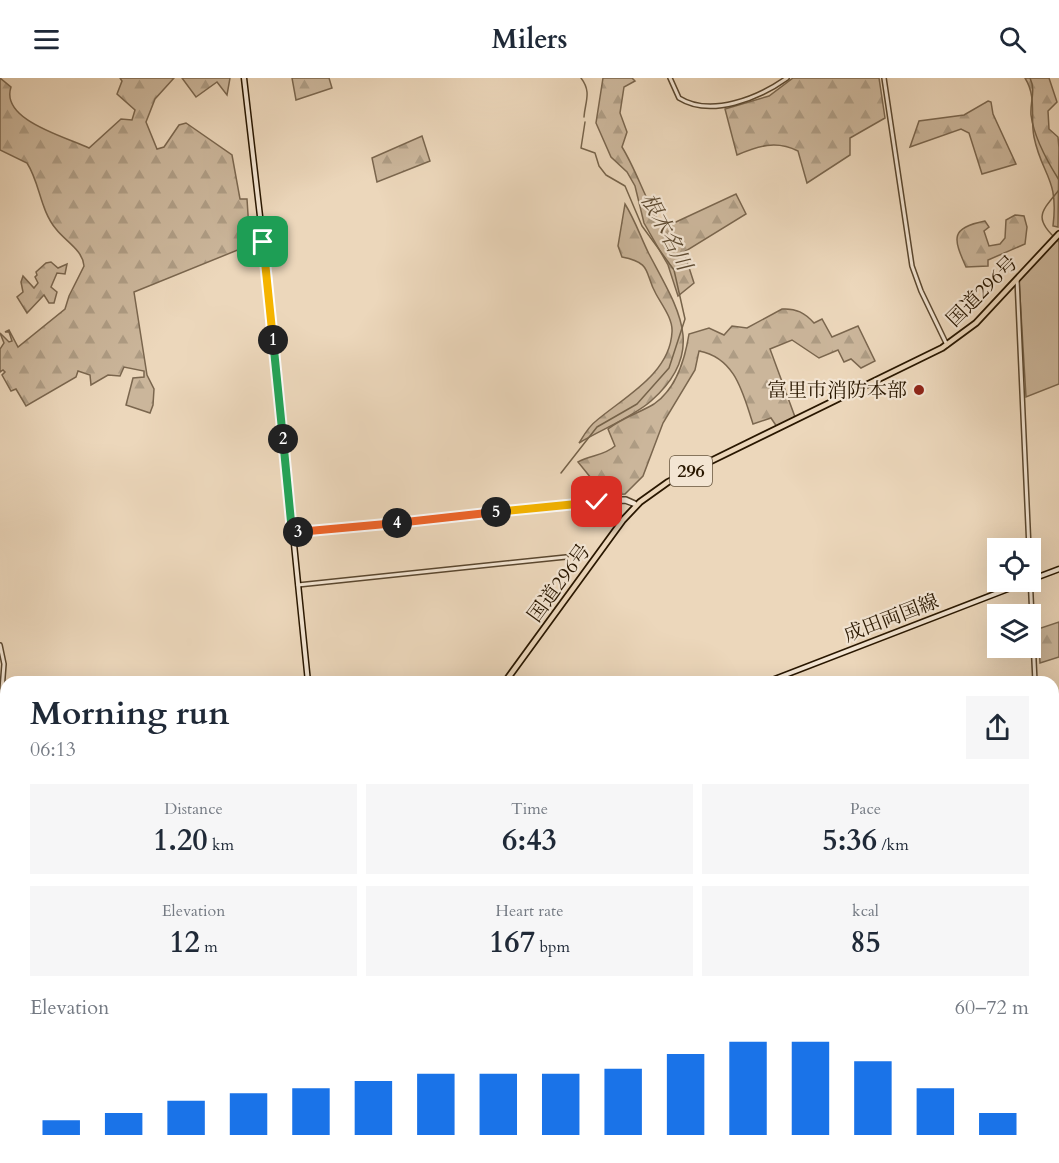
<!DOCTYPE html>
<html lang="en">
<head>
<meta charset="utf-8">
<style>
	body { margin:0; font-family:Cardo,"Noto Serif JP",serif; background:#f6f6f7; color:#1f2937; height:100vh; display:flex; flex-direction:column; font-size:22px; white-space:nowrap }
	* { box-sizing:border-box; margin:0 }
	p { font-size:20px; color:#747a83 }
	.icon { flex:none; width:33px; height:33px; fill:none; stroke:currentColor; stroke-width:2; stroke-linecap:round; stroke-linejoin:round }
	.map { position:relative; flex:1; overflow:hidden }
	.panel { position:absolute; left:0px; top:598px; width:1059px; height:488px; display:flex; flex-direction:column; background:#fff; border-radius:18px 18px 0 0; box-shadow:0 6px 24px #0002 }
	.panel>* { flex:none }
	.controls { position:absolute; left:987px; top:460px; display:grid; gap:12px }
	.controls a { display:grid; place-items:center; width:54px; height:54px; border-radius:0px; background:#fff; box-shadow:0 6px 24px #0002; font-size:30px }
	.pin { position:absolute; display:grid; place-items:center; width:51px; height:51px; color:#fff; margin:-26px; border-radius:12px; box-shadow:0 3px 9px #0006 }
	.km { position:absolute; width:30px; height:30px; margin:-15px; border-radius:50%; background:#222; color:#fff; font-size:16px; line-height:30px; text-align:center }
	.round { display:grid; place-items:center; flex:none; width:63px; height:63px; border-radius:0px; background:#f6f6f7 }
	.head { display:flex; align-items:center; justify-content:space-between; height:102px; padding:0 30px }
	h1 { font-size:33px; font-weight:600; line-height:45px }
	.metrics { display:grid; grid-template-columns:repeat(3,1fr); gap:9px; height:102px; padding:6px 30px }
	.metrics div { display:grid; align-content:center; border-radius:0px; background:#f6f6f7; text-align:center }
	.metrics b { font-size:30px; font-weight:600 }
	.metrics small { font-size:16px; font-weight:400 }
	.metrics p { font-size:16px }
	.chart { height:168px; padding:12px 30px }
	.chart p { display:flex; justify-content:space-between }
	.chart svg { width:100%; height:108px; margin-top:6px; stroke:#1a73e8; stroke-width:6 }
	header { display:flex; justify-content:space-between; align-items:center; height:78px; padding:0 30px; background:#fff; font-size:27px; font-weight:600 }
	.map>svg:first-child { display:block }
	.forest { fill:url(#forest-firs); stroke:#7a664e; stroke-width:1.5 }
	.park { fill:#cbb69b; stroke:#7a664e; stroke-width:1.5 }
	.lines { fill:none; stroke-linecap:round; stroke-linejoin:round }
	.stream { stroke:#76634a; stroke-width:1.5 }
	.tertiary-casing { stroke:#5a472f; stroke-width:6 }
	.secondary-casing { stroke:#291700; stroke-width:7 }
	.trunk-casing { stroke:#291700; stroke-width:8 }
	.tertiary { stroke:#f3e5d3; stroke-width:3 }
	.secondary { stroke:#f3e5d3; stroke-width:4 }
	.trunk { stroke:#ecd7bb; stroke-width:4.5 }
	.split-1-casing { stroke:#fff; stroke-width:12 }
	.split-2-casing { stroke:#fff; stroke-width:12 }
	.split-3-casing { stroke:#fff; stroke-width:12 }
	.split-4-casing { stroke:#fff; stroke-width:12 }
	.split-5-casing { stroke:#fff; stroke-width:12 }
	.split-6-casing { stroke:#fff; stroke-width:12 }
	.split-1 { stroke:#f5b400; stroke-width:8 }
	.split-2 { stroke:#22a559; stroke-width:8 }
	.split-3 { stroke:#22a559; stroke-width:8 }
	.split-4 { stroke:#f0652b; stroke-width:8 }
	.split-5 { stroke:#f0652b; stroke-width:8 }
	.split-6 { stroke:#f5b400; stroke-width:8 }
	.poi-dot { fill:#8f2418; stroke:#f3e5d3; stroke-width:2 }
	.labels { text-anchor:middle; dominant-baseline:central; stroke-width:4.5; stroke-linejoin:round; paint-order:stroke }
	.shield { fill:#f3e5d3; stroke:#66553f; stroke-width:1.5 }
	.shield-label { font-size:18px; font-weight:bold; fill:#291700 }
	.street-label { font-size:20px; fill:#291700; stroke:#f3e5d3 }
	.poi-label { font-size:20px; fill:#291700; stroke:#f3e5d3; text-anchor:end }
	.water-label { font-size:21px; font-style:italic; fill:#5d4a31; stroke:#f3e5d3 }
</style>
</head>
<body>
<header><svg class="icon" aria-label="menu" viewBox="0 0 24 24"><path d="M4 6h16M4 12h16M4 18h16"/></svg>Milers<svg class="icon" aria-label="search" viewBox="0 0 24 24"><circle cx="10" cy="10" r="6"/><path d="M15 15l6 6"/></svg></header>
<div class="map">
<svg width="1059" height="1085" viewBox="0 0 1059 1085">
	<defs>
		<pattern id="forest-firs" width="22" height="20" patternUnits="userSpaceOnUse" patternTransform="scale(1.5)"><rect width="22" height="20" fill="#cbb69b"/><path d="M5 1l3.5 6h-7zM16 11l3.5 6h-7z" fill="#ae9c84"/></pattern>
	</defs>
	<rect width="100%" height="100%" fill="#ecd7bb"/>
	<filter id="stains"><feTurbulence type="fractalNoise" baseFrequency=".00333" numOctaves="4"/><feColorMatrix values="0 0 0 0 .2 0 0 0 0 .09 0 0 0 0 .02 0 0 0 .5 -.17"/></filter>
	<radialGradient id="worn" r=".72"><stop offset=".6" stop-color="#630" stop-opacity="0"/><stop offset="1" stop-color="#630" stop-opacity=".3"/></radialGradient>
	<g class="forest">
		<path d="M0,0L11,9C0,42 66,59 89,70L121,41L132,42L135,32L117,16L122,3L120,0H174L155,21L146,44L157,71L164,69L179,47L186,45L232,77L240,121H247L250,167L134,214L147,297L154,311L153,327L150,335L126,327L133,300L144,299V293L124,289L120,298L108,297L91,307L90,297L78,293L76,299L26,328L16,311L11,313L2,297L5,294L3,292L0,294V271L4,265L0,255L9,264L12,263L9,254H5L9,252L18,269L65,231L69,218L84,188C83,172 65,163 56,151C40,132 40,105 27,85L0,72Z"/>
		<path d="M182,0H230L227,17L217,4L196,19Z"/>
		<path d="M292,0H329L332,10L296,22Z"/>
		<path d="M603,0H632L635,3L624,9L620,35L627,54L622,69C638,95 646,125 663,150L736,116L746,136L684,174L694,205L678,218L668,187L644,145L635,108L627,94L611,79L596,45Z"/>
		<path d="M793,0H879L885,40L850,60V77L807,105L798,73C776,62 758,68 737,77L725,31L769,18Z"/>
		<path d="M1025,0H1049L1057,24L1048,33L1049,51L1058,59L1059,70L1058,149L1053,148C1059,100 1042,98 1034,59C1030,39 1037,19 1025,0Z"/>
		<path d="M988,23L991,24L993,36L1016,86L982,96L969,55L961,51L910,69L919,43L964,37Z"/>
		<path d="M422,58L430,83L377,104L372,80Z"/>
		<path d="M625,126C635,142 641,160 649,176C678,231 708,273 651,323C633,339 600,352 579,365C584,357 589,348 596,343C624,319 670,296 672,254C673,241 662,227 656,216C644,195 653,185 622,179L618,168Z"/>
		<path d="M1015,137L1024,138L1027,149L1025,166L988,182V188L966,189C953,160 950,150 985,143L989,149L984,153L989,168L1000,166L1005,160L1006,142Z"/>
		<path d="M51,184L58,190L67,186L65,196L57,195L51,209L57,214L54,225H49L44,217L27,235L17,219L23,214L21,204L23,198L34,210L38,205L35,199L37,197L36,194L46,185Z"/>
		<path d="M782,231C796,230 805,235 814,245L822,241L832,259L858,248L875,283L861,290L851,281L844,284L838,272L819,280L792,262L770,271L795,339L777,349L771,340L753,346C743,316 736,280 699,273L695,292L663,345L643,398L625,416L601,417L595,405L578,384C590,377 604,378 615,368L608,351C622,340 639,335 654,326C677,310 685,281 689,256L709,250L724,257L732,248L747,250Z"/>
		<path d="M1059,544V579L1040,585L1038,551Z"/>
	</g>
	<path class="park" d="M1059,159V306L1026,319L1019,202Z"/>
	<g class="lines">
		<g class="stream">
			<path d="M581,0C592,14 585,24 584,39"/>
			<path d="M1030,0C1036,13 1030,23 1031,37C1034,60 1047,83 1059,102"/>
			<path d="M1059,112C1039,136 1034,140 1059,164"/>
			<path d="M561,395L597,349L637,326L669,290L685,241L674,192L642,148L625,108L606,97L599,88L595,75L581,70L585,44"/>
			<path d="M750,1085L754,1080"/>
		</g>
		<g class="tertiary-casing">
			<g id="tertiary">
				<path d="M670,0L679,20C711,40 759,20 787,0"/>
				<path d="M884,0L912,188L921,213L947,267"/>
				<path d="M1017,201L1029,471"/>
				<path d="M613,421H626L635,425"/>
				<path d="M293,454L597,424L625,423L636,427"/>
				<path d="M1030,497L1035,604"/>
				<path d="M298,507L566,479"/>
				<path d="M0,567L4,586L1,625L6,644"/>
				<path d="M274,1080L275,1085"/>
				<path d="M345,1080L347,1085"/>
				<path d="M987,1080L992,1085"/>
			</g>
		</g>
		<g class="secondary-casing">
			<g id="secondary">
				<path d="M244,0L266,190L308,604"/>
				<path d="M1030,502L1059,491"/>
				<path d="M767,604L1026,504"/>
				<path d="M0,982L6,980"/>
			</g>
		</g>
		<g class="trunk-casing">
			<g id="trunk">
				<path d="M505,604L623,442L640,424L668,404L942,270L976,245L1059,156"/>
				<path d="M136,1085L139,1080"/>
			</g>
		</g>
		<use href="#tertiary" class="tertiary"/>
		<use href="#secondary" class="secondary"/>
		<use href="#trunk" class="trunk"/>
	</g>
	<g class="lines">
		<g class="split-1-casing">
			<path id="split-1" d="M263,164L273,262"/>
		</g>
		<g class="split-2-casing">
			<path id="split-2" d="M273,262L283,361"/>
		</g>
		<g class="split-3-casing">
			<path id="split-3" d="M283,361L292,454H298"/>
		</g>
		<g class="split-4-casing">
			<path id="split-4" d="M298,454L397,445"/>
		</g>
		<g class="split-5-casing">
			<path id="split-5" d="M397,445L496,434"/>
		</g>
		<g class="split-6-casing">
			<path id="split-6" d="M496,434L597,424"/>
		</g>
		<use href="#split-1" class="split-1"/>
		<use href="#split-2" class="split-2"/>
		<use href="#split-3" class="split-3"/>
		<use href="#split-4" class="split-4"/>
		<use href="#split-5" class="split-5"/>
		<use href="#split-6" class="split-6"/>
	</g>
	<circle class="poi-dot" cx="919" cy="312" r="6"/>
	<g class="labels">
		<rect class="shield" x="670" y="378" width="42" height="30" rx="4.5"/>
		<g class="shield-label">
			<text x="691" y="393">296</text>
		</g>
		<g class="street-label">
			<text transform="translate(982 213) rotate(-45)">国道296号</text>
			<text transform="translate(559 505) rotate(-54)">国道296号</text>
			<text transform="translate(891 540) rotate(-21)">成田両国線</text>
		</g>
		<g class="poi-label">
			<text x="907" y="312">富里市消防本部</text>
		</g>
		<g class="water-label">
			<text transform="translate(666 154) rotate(62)">根木名川</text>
		</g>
	</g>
	<rect width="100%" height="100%" filter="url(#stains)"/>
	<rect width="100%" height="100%" fill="url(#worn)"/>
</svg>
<div class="controls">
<a><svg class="icon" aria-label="locate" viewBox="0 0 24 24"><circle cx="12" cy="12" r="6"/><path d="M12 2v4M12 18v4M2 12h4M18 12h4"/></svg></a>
<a><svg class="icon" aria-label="layers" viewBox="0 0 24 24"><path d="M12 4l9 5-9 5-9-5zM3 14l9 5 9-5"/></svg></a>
</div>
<div class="pin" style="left:263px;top:164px;background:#1e9e55"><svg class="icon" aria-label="arrive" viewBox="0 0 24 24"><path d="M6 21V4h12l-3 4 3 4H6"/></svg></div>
<div class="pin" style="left:597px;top:424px;background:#d93025"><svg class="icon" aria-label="check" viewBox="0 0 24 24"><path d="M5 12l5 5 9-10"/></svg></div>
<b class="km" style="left:273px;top:262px">1</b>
<b class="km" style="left:283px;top:361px">2</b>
<b class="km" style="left:298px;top:454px">3</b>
<b class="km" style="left:397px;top:445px">4</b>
<b class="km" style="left:496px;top:434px">5</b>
<section class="panel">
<div class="head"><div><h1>Morning run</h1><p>06:13</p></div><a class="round"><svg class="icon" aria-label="share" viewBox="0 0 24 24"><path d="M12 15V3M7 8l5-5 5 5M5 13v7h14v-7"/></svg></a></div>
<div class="metrics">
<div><p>Distance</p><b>1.20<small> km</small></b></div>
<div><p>Time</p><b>6:43</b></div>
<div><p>Pace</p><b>5:36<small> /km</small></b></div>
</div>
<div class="metrics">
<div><p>Elevation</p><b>12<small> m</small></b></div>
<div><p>Heart rate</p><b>167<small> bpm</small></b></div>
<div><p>kcal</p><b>85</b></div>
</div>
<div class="chart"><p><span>Elevation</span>60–72 m</p>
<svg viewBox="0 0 160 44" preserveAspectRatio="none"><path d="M5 44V38M15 44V35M25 44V30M35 44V27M45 44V25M55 44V22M65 44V19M75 44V19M85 44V19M95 44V17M105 44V11M115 44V6M125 44V6M135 44V14M145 44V25M155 44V35"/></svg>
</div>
</section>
</div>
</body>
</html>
